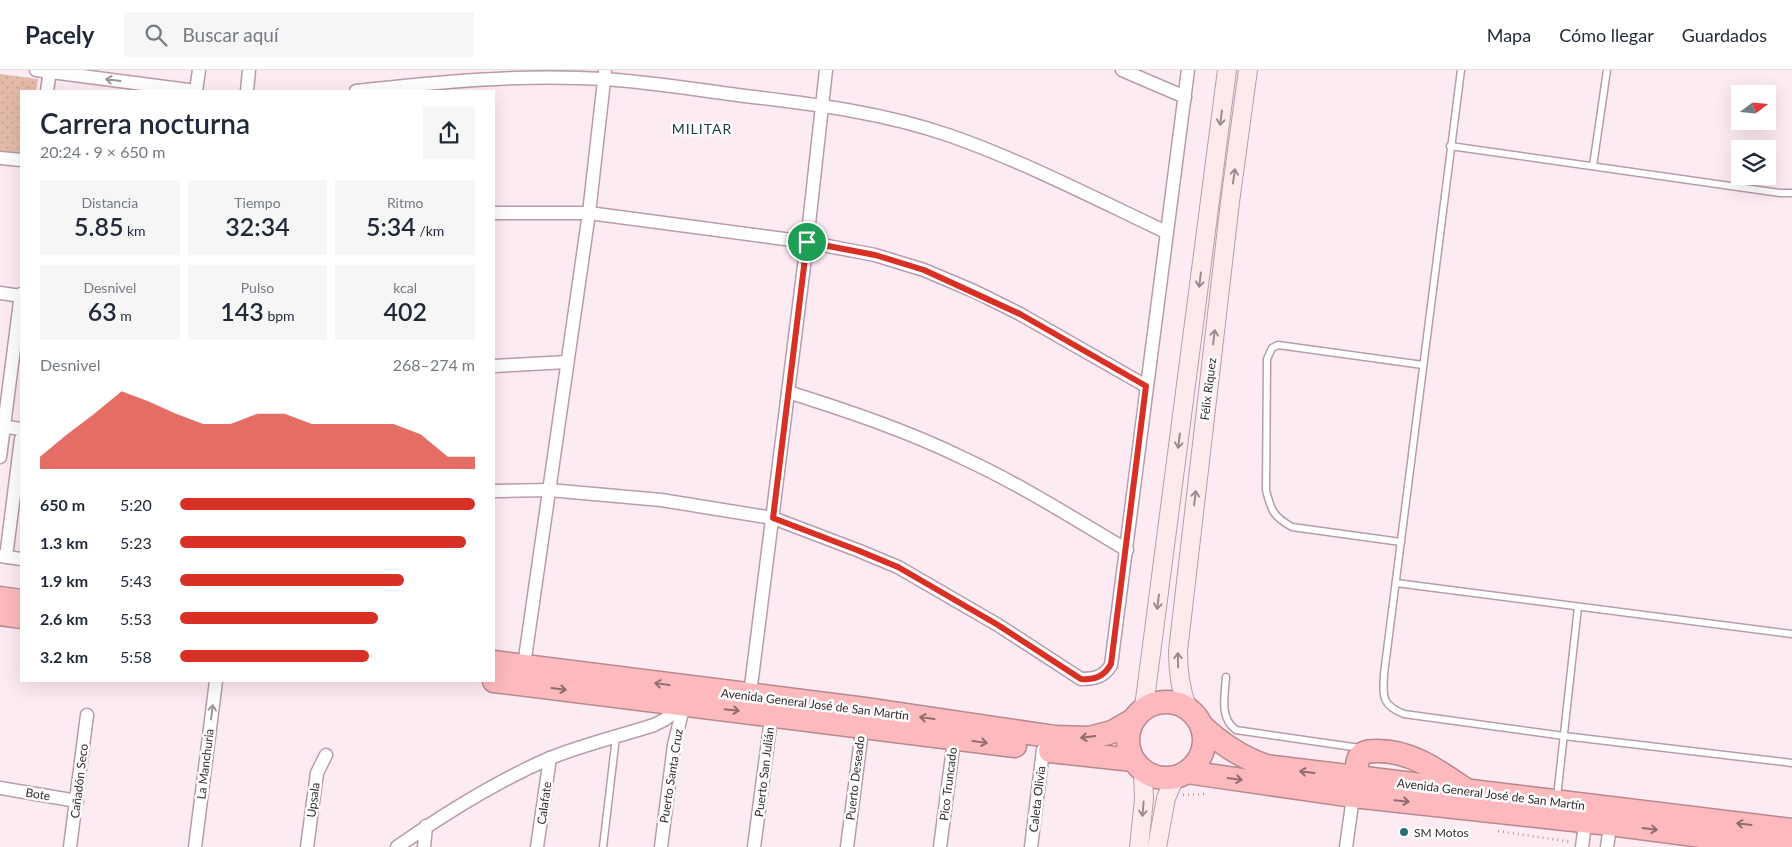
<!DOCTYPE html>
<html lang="es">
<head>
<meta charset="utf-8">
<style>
	body { margin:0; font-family:Lato,sans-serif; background:#f6f6f7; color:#1f2937; height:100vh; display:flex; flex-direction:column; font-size:19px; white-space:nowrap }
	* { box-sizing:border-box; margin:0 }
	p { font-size:16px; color:#747a83 }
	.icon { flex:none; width:28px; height:28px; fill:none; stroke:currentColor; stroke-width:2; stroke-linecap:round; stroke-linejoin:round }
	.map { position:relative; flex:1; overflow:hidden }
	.details { position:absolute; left:20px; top:20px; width:475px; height:592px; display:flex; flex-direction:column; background:#fff; border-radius:0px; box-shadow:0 5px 20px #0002 }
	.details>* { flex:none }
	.needle { width:32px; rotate:74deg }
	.tools { position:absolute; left:1731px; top:15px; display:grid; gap:10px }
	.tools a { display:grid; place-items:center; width:45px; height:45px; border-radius:0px; background:#fff; box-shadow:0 5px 20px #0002; font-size:25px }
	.pin { position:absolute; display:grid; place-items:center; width:42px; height:42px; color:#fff; margin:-21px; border:2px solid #fff; border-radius:50%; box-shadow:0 1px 5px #0007 }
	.round { display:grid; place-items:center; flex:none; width:52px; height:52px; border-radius:0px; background:#f6f6f7 }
	.head { display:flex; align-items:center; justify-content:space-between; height:85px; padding:0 20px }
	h1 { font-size:28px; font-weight:600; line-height:38px }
	.stats { display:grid; grid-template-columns:repeat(3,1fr); gap:8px; height:85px; padding:5px 20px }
	.stats div { display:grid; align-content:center; border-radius:0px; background:#f6f6f7; text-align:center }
	.stats b { font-size:25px; font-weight:600 }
	.stats small { font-size:14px; font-weight:400 }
	.stats p { font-size:14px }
	.chart { height:140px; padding:10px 20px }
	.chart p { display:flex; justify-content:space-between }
	.chart svg { width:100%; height:90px; margin-top:5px; fill:#d93025; opacity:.7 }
	ul { padding:0 20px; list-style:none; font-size:16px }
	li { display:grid; grid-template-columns:80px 60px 1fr; align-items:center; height:38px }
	li i { height:12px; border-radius:6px; background:#d93025 }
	header { display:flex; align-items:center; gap:30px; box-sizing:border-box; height:70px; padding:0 25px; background:#fff; border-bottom:1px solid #e0e1e3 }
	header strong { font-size:24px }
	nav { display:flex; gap:28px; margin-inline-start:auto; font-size:18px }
	.search { width:350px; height:45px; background:#f6f6f7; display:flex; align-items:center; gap:12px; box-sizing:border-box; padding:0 18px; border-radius:0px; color:#747a83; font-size:19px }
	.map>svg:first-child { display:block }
	.grass { fill:url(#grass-dots) }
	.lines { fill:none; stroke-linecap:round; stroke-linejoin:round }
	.lane-casing { stroke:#b89cab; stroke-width:9 }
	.street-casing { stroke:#b89cab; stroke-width:15 }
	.secondary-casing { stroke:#b89cab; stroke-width:20 }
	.highway-casing { stroke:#b8888d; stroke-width:25 }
	.path { stroke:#a99aa1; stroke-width:2.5; stroke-dasharray:1 4; stroke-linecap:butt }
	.lane { stroke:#fff; stroke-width:6 }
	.street { stroke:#fff; stroke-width:12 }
	.secondary { stroke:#feeaec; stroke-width:18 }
	.highway { stroke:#fdbabe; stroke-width:22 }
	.oneway { stroke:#9b9698 }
	.oneway2 { stroke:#9a8b8e }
	.oneway3 { stroke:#906c70 }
	.route-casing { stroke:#fff; stroke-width:10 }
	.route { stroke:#d93025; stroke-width:6 }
	.poi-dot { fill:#287276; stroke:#fefefe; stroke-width:2 }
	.labels { text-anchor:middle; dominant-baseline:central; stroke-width:5; stroke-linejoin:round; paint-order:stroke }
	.street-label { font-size:12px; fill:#372c31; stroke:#fefefe }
	.poi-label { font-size:12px; fill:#372c31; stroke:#fefefe; text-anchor:start }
	.neighbourhood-label { font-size:14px; letter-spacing:1px; fill:#183a3c; stroke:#fefefe }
</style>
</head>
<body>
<header>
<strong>Pacely</strong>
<div class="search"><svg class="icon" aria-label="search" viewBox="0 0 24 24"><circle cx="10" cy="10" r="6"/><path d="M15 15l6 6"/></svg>Buscar aquí</div>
<nav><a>Mapa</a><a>Cómo llegar</a><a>Guardados</a></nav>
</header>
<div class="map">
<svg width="1792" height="777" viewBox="0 0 1792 777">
	<defs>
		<pattern id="grass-dots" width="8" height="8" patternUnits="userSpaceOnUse" patternTransform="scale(1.25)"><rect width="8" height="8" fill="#e4bbaa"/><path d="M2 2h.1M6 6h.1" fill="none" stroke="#c4a193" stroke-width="1.8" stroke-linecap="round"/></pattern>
	</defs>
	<rect width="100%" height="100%" fill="#fdebf4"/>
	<path class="grass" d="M0,4L38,9L36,21H21V84L0,81Z"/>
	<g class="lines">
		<g class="lane-casing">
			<g id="lane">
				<path d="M1461,0L1384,604C1383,626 1381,635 1404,644L1564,666L1792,693"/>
				<path d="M1450,76L1780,123H1792"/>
				<path d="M1593,96L1607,0"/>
				<path d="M1401,472L1292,457C1274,447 1271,441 1266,420L1267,289L1272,278L1278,275L1423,295"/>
				<path d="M1396,513L1792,564"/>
				<path d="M1226,607C1225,625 1219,648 1236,660L1360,678"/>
				<path d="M1557,727L1578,537"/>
				<path d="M603,777L616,667"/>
			</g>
		</g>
		<g class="street-casing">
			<g id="street">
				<path d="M36,0L196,21"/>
				<path d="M1122,0L1185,27"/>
				<path d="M47,21L50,0"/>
				<path d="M196,21L199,0"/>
				<path d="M247,21L249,0"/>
				<path d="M356,21C438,12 521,4 604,9C651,12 698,20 745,26C815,34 885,43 951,66C1025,92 1096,129 1166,162"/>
				<path d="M0,88L21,90"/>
				<path d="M494,143H589L807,172L875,185L924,200L976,222L1020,244L1146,316"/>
				<path d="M0,223L21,226"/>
				<path d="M494,296L567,292"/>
				<path d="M788,322C848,341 908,361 965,389C1021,415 1073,448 1127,480"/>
				<path d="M0,356L21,359"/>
				<path d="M0,387L21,224"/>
				<path d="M494,421L549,420L661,430L773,448L857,480L898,497L998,555L1081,609C1094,609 1104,607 1111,595L1188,0"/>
				<path d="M0,486L21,489"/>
				<path d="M6,487L21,369"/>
				<path d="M523,602L589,143L605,2"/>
				<path d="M750,624L807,172L826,0"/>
				<path d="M0,718L77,731"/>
				<path d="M70,777L87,645"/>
				<path d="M195,777L216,611"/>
				<path d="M307,777L317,703L326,685"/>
				<path d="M397,777C444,744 495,712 548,689C581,675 620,666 654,655L664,650L684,635"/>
				<path d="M424,777L426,756"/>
				<path d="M537,777L550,688"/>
				<path d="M661,777L674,675L684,634"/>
				<path d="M754,777L772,641"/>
				<path d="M847,777L863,653"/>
				<path d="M940,777L955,663"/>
				<path d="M1031,777L1043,680"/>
				<path d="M1346,777L1354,720"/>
				<path d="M1582,777L1586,746"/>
				<path d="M1607,777L1611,750"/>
			</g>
		</g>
		<g class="secondary-casing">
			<g id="secondary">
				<path d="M1144,637L1227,0"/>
				<path d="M1187,637C1180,618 1178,601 1178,581L1230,132L1248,0"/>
				<path d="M1139,777L1144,729L1143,701"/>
				<path d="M1157,777L1166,728L1175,707"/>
			</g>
		</g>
		<g class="highway-casing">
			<g id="highway">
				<path d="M0,528L21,531"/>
				<path d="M0,544L21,547"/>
				<path d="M494,592L865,639L1055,667L1089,668L1112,662L1133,650"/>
				<path d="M494,611L1015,676"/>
				<circle cx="1166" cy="670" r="38"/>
				<path d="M1202,656C1221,674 1241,687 1266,696L1792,760"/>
				<path d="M1050,681L1133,690"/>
				<path d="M1187,702L1353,726L1610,754L1784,777"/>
				<path d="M1356,708C1357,702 1356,690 1360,686C1364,681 1372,681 1378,681C1412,681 1438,701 1465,719"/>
			</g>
		</g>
		<g class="path">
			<path d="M1183,725L1205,724"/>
			<path d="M1498,761L1572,772"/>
		</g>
		<use href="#lane" class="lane"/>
		<use href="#street" class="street"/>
		<use href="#secondary" class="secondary"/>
		<use href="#highway" class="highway"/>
	</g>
	<defs><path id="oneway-shaft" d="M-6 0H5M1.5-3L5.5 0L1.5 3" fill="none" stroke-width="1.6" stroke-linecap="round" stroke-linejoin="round" transform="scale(1.25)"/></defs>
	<g class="oneway">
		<use href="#oneway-shaft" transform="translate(113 10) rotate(-173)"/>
		<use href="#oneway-shaft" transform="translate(212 642) rotate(-83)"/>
	</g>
	<g class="oneway2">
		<use href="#oneway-shaft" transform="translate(1221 48) rotate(97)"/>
		<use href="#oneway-shaft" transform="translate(1234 106) rotate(-82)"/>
		<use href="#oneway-shaft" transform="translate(1200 210) rotate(97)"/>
		<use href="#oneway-shaft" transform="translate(1214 267) rotate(-83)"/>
		<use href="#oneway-shaft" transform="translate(1179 371) rotate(97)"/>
		<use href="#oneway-shaft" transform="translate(1195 428) rotate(-83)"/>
		<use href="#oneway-shaft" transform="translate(1158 532) rotate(97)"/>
		<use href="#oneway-shaft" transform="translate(1178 590) rotate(-91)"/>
		<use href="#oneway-shaft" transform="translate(1143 739) rotate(95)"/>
	</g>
	<g class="oneway3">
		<use href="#oneway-shaft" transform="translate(662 614) rotate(-172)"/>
		<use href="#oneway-shaft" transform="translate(559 619) rotate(7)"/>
		<use href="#oneway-shaft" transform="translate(732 640) rotate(6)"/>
		<use href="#oneway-shaft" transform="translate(927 648) rotate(-172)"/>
		<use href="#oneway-shaft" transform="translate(1088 667) rotate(173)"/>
		<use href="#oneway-shaft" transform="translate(980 672) rotate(8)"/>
		<use href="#oneway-shaft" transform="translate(1307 702) rotate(-173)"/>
		<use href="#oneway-shaft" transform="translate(1235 709) rotate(8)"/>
		<use href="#oneway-shaft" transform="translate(1402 731) rotate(6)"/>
		<use href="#oneway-shaft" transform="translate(1744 754) rotate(-173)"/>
		<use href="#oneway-shaft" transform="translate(1650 759) rotate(7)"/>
	</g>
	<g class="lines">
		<g class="route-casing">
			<path id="route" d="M807,172L875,185L924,200L1020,244L1146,316L1111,594C1104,607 1094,610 1081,609L998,555L898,497L857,480L773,448Z"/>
		</g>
		<use href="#route" class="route"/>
	</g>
	<circle class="poi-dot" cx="1404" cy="762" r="5"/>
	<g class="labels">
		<g class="street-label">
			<text transform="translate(1208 319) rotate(-83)">Félix Riquez</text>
			<text transform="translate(815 634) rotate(7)">Avenida General José de San Martín</text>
			<text transform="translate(205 694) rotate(-83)">La Manchuria</text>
			<text transform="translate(764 702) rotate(-83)">Puerto San Julián</text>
			<text transform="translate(671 706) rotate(-81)">Puerto Santa Cruz</text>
			<text transform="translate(855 708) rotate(-83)">Puerto Deseado</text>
			<text transform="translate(79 711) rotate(-83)">Cañadón Seco</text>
			<text transform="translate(948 714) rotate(-83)">Pico Truncado</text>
			<text transform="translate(38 724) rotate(9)">Bote</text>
			<text transform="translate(1491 724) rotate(7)">Avenida General José de San Martín</text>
			<text transform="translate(1037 729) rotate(-83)">Caleta Olivia</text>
			<text transform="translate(313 730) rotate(-83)">Upsala</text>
			<text transform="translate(544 733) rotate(-82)">Calafate</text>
		</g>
		<g class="poi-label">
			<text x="1414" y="762">SM Motos</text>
		</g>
		<g class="neighbourhood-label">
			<text x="702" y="58">MILITAR</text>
		</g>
	</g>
</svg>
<div class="tools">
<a><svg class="needle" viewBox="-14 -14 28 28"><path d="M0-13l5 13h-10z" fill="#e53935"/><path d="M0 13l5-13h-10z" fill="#747a83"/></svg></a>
<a><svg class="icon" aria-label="layers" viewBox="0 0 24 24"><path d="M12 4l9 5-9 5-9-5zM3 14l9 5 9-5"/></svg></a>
</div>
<div class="pin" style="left:807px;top:172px;background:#1e9e55"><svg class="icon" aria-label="arrive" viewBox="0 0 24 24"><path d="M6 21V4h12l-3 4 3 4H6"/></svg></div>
<section class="details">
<div class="head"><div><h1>Carrera nocturna</h1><p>20:24 · 9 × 650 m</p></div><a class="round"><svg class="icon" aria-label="share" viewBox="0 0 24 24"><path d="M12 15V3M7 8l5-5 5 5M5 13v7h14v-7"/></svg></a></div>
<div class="stats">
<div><p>Distancia</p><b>5.85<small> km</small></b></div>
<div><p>Tiempo</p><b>32:34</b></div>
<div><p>Ritmo</p><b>5:34<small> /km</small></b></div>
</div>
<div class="stats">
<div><p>Desnivel</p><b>63<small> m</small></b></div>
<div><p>Pulso</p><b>143<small> bpm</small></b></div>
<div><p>kcal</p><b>402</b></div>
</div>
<div class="chart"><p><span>Desnivel</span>268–274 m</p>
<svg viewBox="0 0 160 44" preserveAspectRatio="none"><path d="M0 44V38L10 27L20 17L30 6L40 11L50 17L60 22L70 22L80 17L90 17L100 22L110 22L120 22L130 22L140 27L150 38L160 38V44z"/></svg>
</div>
<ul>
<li><b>650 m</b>5:20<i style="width:100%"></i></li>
<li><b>1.3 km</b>5:23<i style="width:97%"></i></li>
<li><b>1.9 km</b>5:43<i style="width:76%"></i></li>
<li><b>2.6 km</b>5:53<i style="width:67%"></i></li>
<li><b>3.2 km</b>5:58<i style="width:64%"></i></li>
</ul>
</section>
</div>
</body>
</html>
